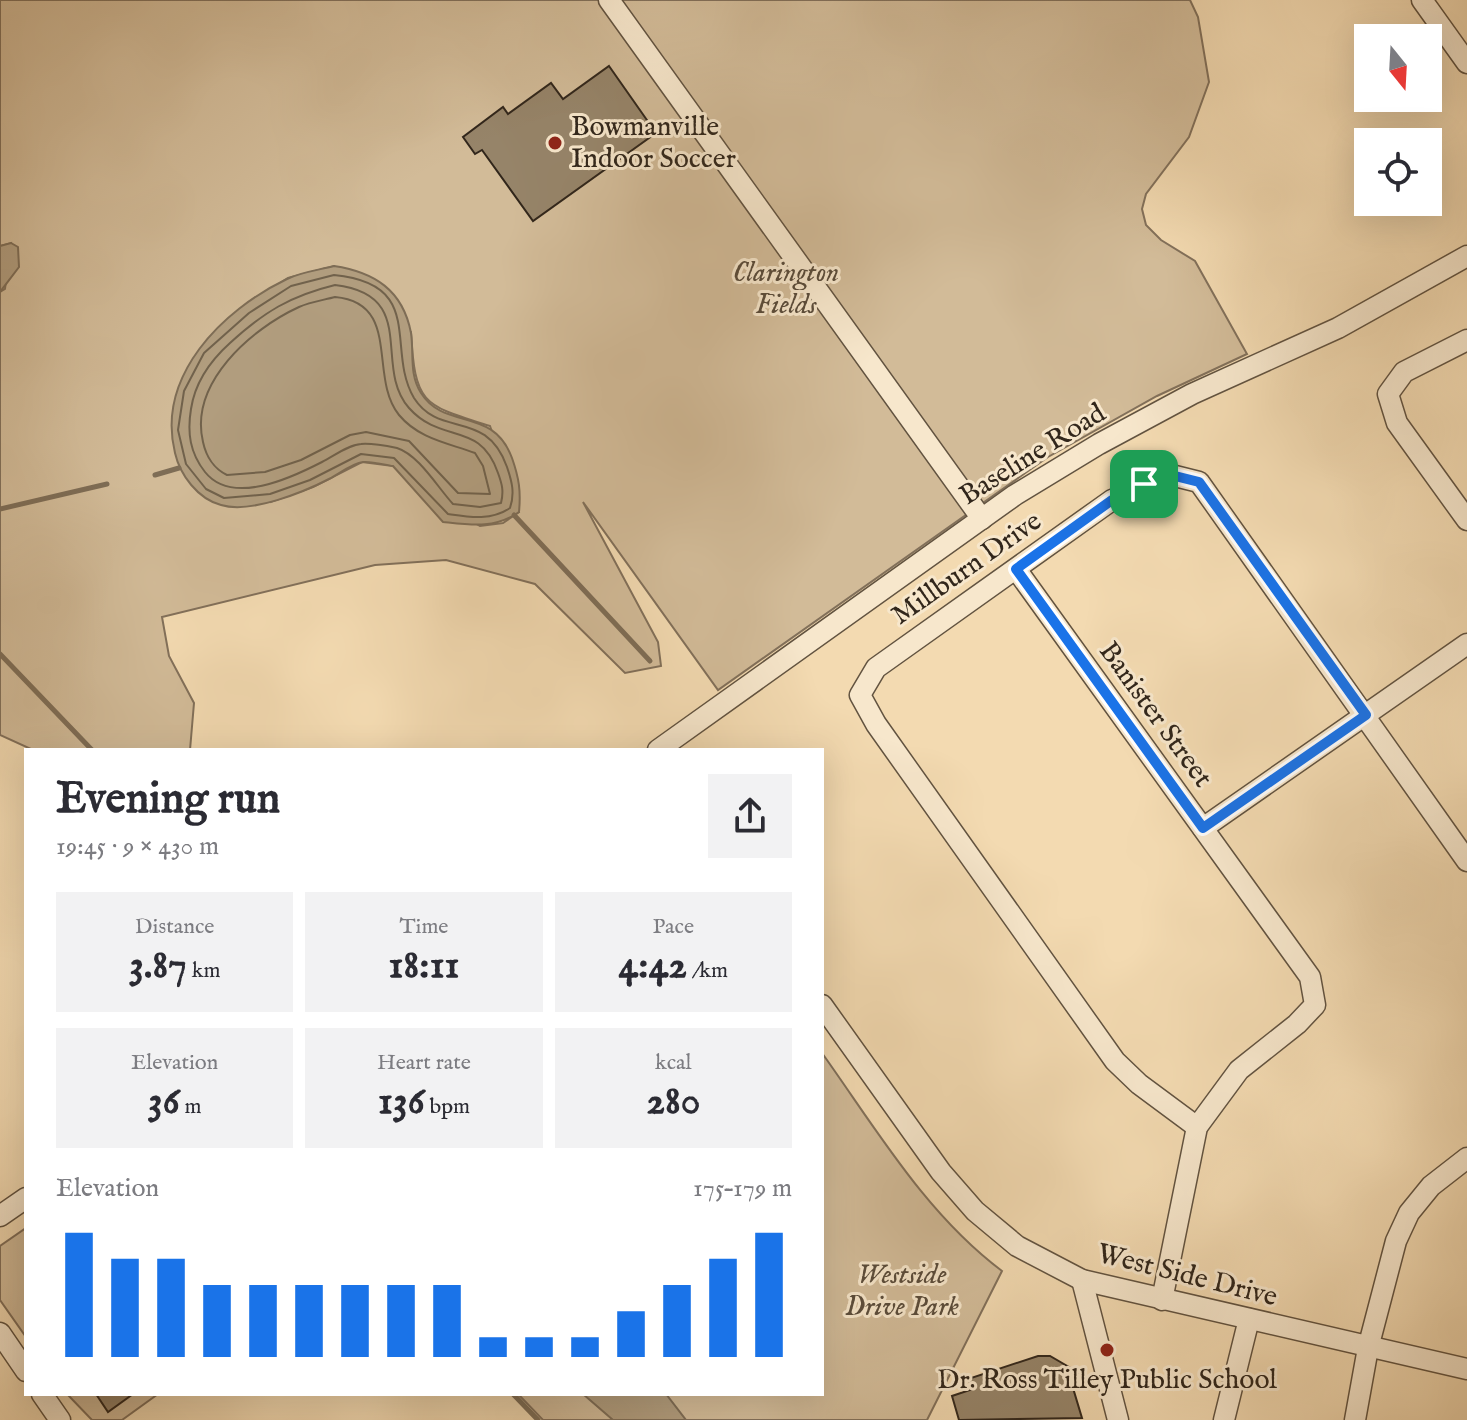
<!DOCTYPE html>
<html lang="en">
<head>
<meta charset="utf-8">
<style>
	body { margin:0; font-family:"IM FELL English",serif; background:#f2f2f3; color:#2b2b33; height:100vh; display:flex; flex-direction:column; font-size:30px; white-space:nowrap }
	* { box-sizing:border-box; margin:0 }
	p { font-size:26px; color:#7c7c81 }
	.icon { flex:none; width:44px; height:44px; fill:none; stroke:currentColor; stroke-width:2; stroke-linecap:round; stroke-linejoin:round }
	.map { position:relative; flex:1; overflow:hidden }
	.sheet { position:absolute; left:24px; top:748px; width:800px; height:648px; display:flex; flex-direction:column; background:#fff; border-radius:0px; box-shadow:0 8px 32px #0002 }
	.sheet>* { flex:none }
	.needle { width:52px; rotate:162deg }
	.tools { position:absolute; left:1354px; top:24px; display:grid; gap:16px }
	.tools a { display:grid; place-items:center; width:88px; height:88px; border-radius:0px; background:#fff; box-shadow:0 8px 32px #0002; font-size:40px }
	.pin { position:absolute; display:grid; place-items:center; width:68px; height:68px; color:#fff; margin:-34px; border-radius:16px; box-shadow:0 4px 12px #0006 }
	.round { display:grid; place-items:center; flex:none; width:84px; height:84px; border-radius:0px; background:#f2f2f3 }
	.overview { display:flex; align-items:center; justify-content:space-between; height:136px; padding:0 32px }
	h1 { font-size:44px; font-weight:700; line-height:60px }
	.figures { display:grid; grid-template-columns:repeat(3,1fr); gap:12px; height:136px; padding:8px 32px }
	.figures div { display:grid; align-content:center; border-radius:0px; background:#f2f2f3; text-align:center }
	.figures b { font-size:40px; font-weight:700 }
	.figures small { font-size:22px; font-weight:400 }
	.figures p { font-size:22px }
	.chart { height:224px; padding:16px 32px }
	.chart p { display:flex; justify-content:space-between }
	.chart svg { width:100%; height:144px; margin-top:8px; stroke:#1a73e8; stroke-width:6 }
	.map>svg:first-child { display:block }
	.green { fill:#d2bb98; stroke:#82705a; stroke-width:2; fill-rule:evenodd }
	.water { fill:#b19d7e; stroke:#7e6d56; stroke-width:2 }
	.lines { fill:none; stroke-linecap:round; stroke-linejoin:round }
	.shore { stroke:#71624c; stroke-width:2 }
	.stream { stroke:#7e6d56; stroke-width:5 }
	.building { fill:#968469; stroke:#31261b; stroke-width:2 }
	.minor-casing { stroke:#625340; stroke-width:23 }
	.minor { stroke:#f7e7cc; stroke-width:20 }
	.route-casing { stroke:#fff; stroke-width:16 }
	.route { stroke:#1a73e8; stroke-width:10 }
	.poi-dot { fill:#8f2418; stroke:#f7e7cc; stroke-width:3 }
	.labels { text-anchor:middle; dominant-baseline:central; stroke-width:6; stroke-linejoin:round; paint-order:stroke }
	.poi-label { font-size:28px; fill:#31261b; stroke:#f7e7cc; text-anchor:start }
	.park-label { font-size:28px; font-style:italic; fill:#594b3a; stroke:#f7e7cc }
	.street-label { font-size:28px; fill:#31261b; stroke:#f7e7cc }
</style>
</head>
<body>
<div class="map">
<svg width="1467" height="1420" viewBox="0 0 1467 1420">
	<rect width="100%" height="100%" fill="#f3dab1"/>
	<filter id="stains"><feTurbulence type="fractalNoise" baseFrequency=".0025" numOctaves="4"/><feColorMatrix values="0 0 0 0 .2 0 0 0 0 .09 0 0 0 0 .02 0 0 0 .5 -.17"/></filter>
	<radialGradient id="worn" r=".72"><stop offset=".6" stop-color="#630" stop-opacity="0"/><stop offset="1" stop-color="#630" stop-opacity=".3"/></radialGradient>
	<g class="green">
		<path d="M0,0H1190L1198,17L1209,82L1189,137L1146,194L1142,209L1146,225L1161,240L1195,261L1247,354L1157,396L1048,457L718,690L583,502L658,642L661,666L625,673L535,584L446,560L375,565L162,617L169,656L194,703L190,750H33L0,735V292L5,289L11,243L0,246ZM334,266L411,332C415,405 423,405 490,426L519,512L503,523L480,526L417,490L393,466L362,462L313,487L271,502L244,306L288,278Z"/>
		<path d="M822,1053C877,1130 926,1214 1002,1271L927,1420H543L518,1394H822Z"/>
		<path d="M26,1228V1337L0,1300V1246Z"/>
		<path d="M67,1394H158L122,1420H92Z"/>
	</g>
	<g class="water">
		<path d="M11,243L18,247L19,267L0,292V246Z"/>
		<path d="M334,266C374,272 403,290 411,333C414,354 409,374 421,393C445,431 493,406 512,458C519,478 521,491 519,512C495,529 471,525 443,522L393,466C385,465 372,461 363,462C353,463 340,473 331,478C304,492 251,514 221,505C198,499 180,475 175,453C156,376 222,310 287,279C301,272 319,270 334,266Z"/>
		<path d="M583,1394H666L686,1420H613Z"/>
	</g>
	<g class="lines">
		<g class="shore">
			<path d="M334,275C427,284 385,349 414,398C440,439 486,408 507,467C512,482 515,493 510,508C491,521 469,517 448,514L394,458L361,454L310,480L270,494L224,498L206,489L186,464L178,430L184,391L204,353L249,313L291,286Z"/>
			<path d="M335,285C420,295 372,366 409,408C442,445 480,420 498,473C502,484 504,491 501,503L480,507L453,504C438,488 419,455 397,448C387,446 371,443 361,444C348,445 334,456 322,462C291,478 232,506 205,472C190,453 187,433 191,409C195,382 210,361 230,343C264,312 290,296 335,285Z"/>
			<path d="M335,297C402,303 368,377 399,415C419,439 448,443 475,453L483,466L490,494L458,493L409,441L366,432L350,435L301,460L265,472L227,475C214,469 206,456 203,442C189,383 251,329 299,307C310,302 324,300 335,297Z"/>
		</g>
		<g class="stream">
			<path d="M155,475L179,468"/>
			<path d="M0,509L107,484"/>
			<path d="M514,515L650,661"/>
			<path d="M0,654L92,750"/>
			<path d="M513,1394L538,1420"/>
		</g>
	</g>
	<g class="building">
		<path d="M609,66L656,133L533,221L482,150L475,154L463,137L503,107L508,114L551,83L563,99Z"/>
		<path d="M1038,1356H1050L1081,1374L1073,1388L1082,1418L959,1420L952,1396L973,1389L968,1379Z"/>
		<path d="M96,1394H133L108,1412Z"/>
	</g>
	<g class="lines">
		<g class="minor-casing">
			<g id="minor">
				<path d="M609,0L982,519"/>
				<path d="M1422,0L1467,63"/>
				<path d="M1467,340L1404,372L1388,394L1397,423L1467,520"/>
				<path d="M1016,569L1310,977L1315,1005L1297,1024L1239,1070L1197,1127L1162,1300"/>
				<path d="M658,750L1015,495L1099,444L1192,394L1338,328L1467,256"/>
				<path d="M1203,828L1467,644"/>
				<path d="M822,1005L941,1172L975,1211L1017,1246L1082,1280L1467,1369"/>
				<path d="M1197,1127L1139,1084L1115,1061L876,724L860,695L876,668L1112,500L1171,475L1199,482L1467,861"/>
				<path d="M0,1216L26,1198"/>
				<path d="M1082,1280L1118,1420"/>
				<path d="M0,1333L26,1371"/>
				<path d="M42,1394L60,1420"/>
				<path d="M1224,1420L1249,1319"/>
				<path d="M1355,1420L1368,1348L1396,1241L1409,1213L1431,1186L1467,1158"/>
			</g>
		</g>
		<use href="#minor" class="minor"/>
	</g>
	<g class="lines">
		<g class="route-casing">
			<path id="route" d="M1171,475L1199,482L1366,715L1203,828L1016,569L1112,500Z"/>
		</g>
		<use href="#route" class="route"/>
	</g>
	<g class="poi-dot">
		<circle cx="555" cy="143" r="8"/>
		<circle cx="1107" cy="1350" r="8"/>
	</g>
	<g class="labels">
		<g class="poi-label">
			<text x="571" y="127">Bowmanville<tspan x="571" dy="32">Indoor Soccer</tspan></text>
			<text x="1107" y="1380" text-anchor="middle">Dr. Ross Tilley Public School</text>
		</g>
		<g class="park-label">
			<text x="786" y="273">Clarington<tspan x="786" dy="32">Fields</tspan></text>
			<text x="902" y="1275">Westside<tspan x="902" dy="32">Drive Park</tspan></text>
		</g>
		<g class="street-label">
			<text transform="translate(1033 455) rotate(-32)">Baseline Road</text>
			<text transform="translate(967 569) rotate(-35)">Millburn Drive</text>
			<text transform="translate(1155 715) rotate(54)">Banister Street</text>
			<text transform="translate(1187 1276) rotate(14)">West Side Drive</text>
		</g>
	</g>
	<rect width="100%" height="100%" filter="url(#stains)"/>
	<rect width="100%" height="100%" fill="url(#worn)"/>
</svg>
<div class="tools">
<a><svg class="needle" viewBox="-14 -14 28 28"><path d="M0-13l5 13h-10z" fill="#e53935"/><path d="M0 13l5-13h-10z" fill="#7c7c81"/></svg></a>
<a><svg class="icon" aria-label="locate" viewBox="0 0 24 24"><circle cx="12" cy="12" r="6"/><path d="M12 2v4M12 18v4M2 12h4M18 12h4"/></svg></a>
</div>
<div class="pin" style="left:1144px;top:484px;background:#1e9e55"><svg class="icon" aria-label="arrive" viewBox="0 0 24 24"><path d="M6 21V4h12l-3 4 3 4H6"/></svg></div>
<section class="sheet">
<div class="overview"><div><h1>Evening run</h1><p>19:45 · 9 × 430 m</p></div><a class="round"><svg class="icon" aria-label="share" viewBox="0 0 24 24"><path d="M12 15V3M7 8l5-5 5 5M5 13v7h14v-7"/></svg></a></div>
<div class="figures">
<div><p>Distance</p><b>3.87<small> km</small></b></div>
<div><p>Time</p><b>18:11</b></div>
<div><p>Pace</p><b>4:42<small> /km</small></b></div>
</div>
<div class="figures">
<div><p>Elevation</p><b>36<small> m</small></b></div>
<div><p>Heart rate</p><b>136<small> bpm</small></b></div>
<div><p>kcal</p><b>280</b></div>
</div>
<div class="chart"><p><span>Elevation</span>175–179 m</p>
<svg viewBox="0 0 160 44" preserveAspectRatio="none"><path d="M5 44V6M15 44V14M25 44V14M35 44V22M45 44V22M55 44V22M65 44V22M75 44V22M85 44V22M95 44V38M105 44V38M115 44V38M125 44V30M135 44V22M145 44V14M155 44V6"/></svg>
</div>
</section>
</div>
</body>
</html>
